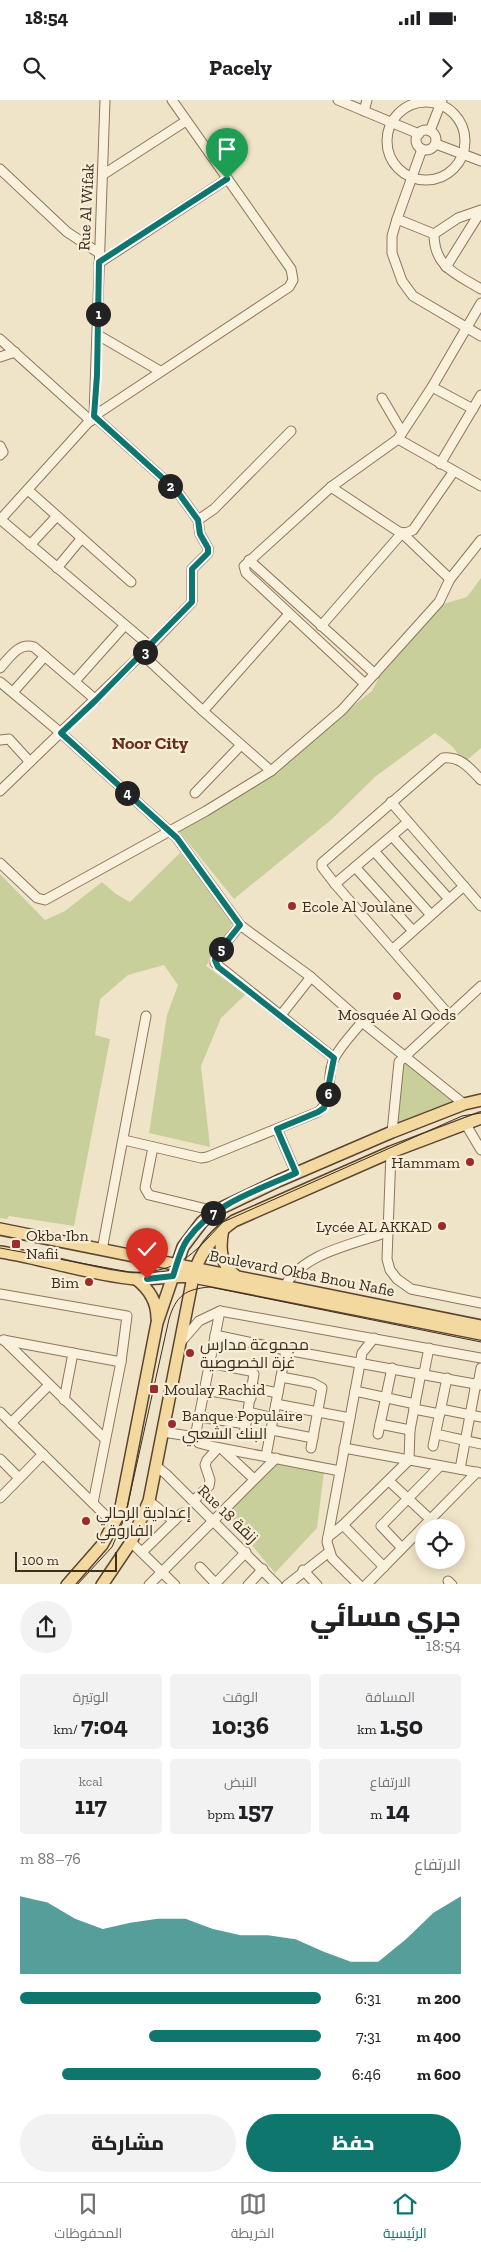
<!DOCTYPE html>
<html lang="ar">
<head>
<meta charset="utf-8">
<style>
	body { margin:0; font-family:"Zilla Slab",Cairo,serif; background:#f2f2f2; color:#202124; direction:rtl; height:100vh; display:flex; flex-direction:column; font-size:19px; white-space:nowrap }
	* { box-sizing:border-box; margin:0 }
	p { font-size:16px; color:#757577 }
	.icon { flex:none; width:28px; height:28px; fill:none; stroke:currentColor; stroke-width:2; stroke-linecap:round; stroke-linejoin:round }
	.map { position:relative; height:1484px; overflow:hidden; direction:ltr }
	.side { display:flex; flex-direction:column; background:#fff; flex:1 }
	.side>* { flex:none }
	.fabs { position:absolute; left:415px; top:1419px; display:grid; gap:10px }
	.fabs a { display:grid; place-items:center; width:50px; height:50px; border-radius:50%; background:#fff; box-shadow:0 2px 12px #0003; font-size:25px }
	.scale { position:absolute; left:15px; bottom:12px; width:102px; box-sizing:border-box; padding-left:5px; border:2px solid #3d2e20; border-top:0; font-size:14px; line-height:18px; white-space:nowrap; color:#3d2e20; -webkit-text-stroke:4px #f7eed8; paint-order:stroke }
	.pin { position:absolute; display:grid; place-items:center; width:42px; height:42px; color:#fff; margin:-51px -21px; border-radius:50% 50% 50% 0; rotate:-45deg; box-shadow:0 0 5px #0007 }
	.pin .icon { rotate:45deg }
	.km { position:absolute; width:25px; height:25px; margin:-12px; border-radius:50%; background:#222; color:#fff; font-size:14px; line-height:25px; text-align:center }
	.round { display:grid; place-items:center; flex:none; width:52px; height:52px; border-radius:26px; background:#f2f2f2 }
	.summary { display:flex; align-items:center; justify-content:space-between; height:85px; padding:0 20px }
	h1 { font-size:28px; font-weight:800; line-height:38px }
	.metrics { display:grid; grid-template-columns:repeat(3,1fr); gap:8px; height:85px; padding:5px 20px }
	.metrics div { display:grid; align-content:center; border-radius:5px; background:#f2f2f2; text-align:center }
	.metrics b { font-size:25px; font-weight:800 }
	.metrics small { font-size:14px; font-weight:400 }
	.metrics p { font-size:14px }
	.chart { height:140px; padding:10px 20px }
	.chart p { display:flex; justify-content:space-between }
	.chart svg { width:100%; height:90px; margin-top:5px; fill:#0f766e; opacity:.7 }
	.button { display:flex; gap:10px; margin-top:auto; padding:10px 20px }
	.button a { flex:1; height:58px; border-radius:30px; background:#0f766e; color:#fff; font-size:20px; font-weight:800; line-height:58px; text-align:center }
	.button a+a { background:#f2f2f2; color:#202124 }
	ul { padding:0 20px; list-style:none; font-size:16px }
	li { display:grid; grid-template-columns:80px 60px 1fr; align-items:center; height:38px }
	li i { height:12px; border-radius:6px; background:#0f766e }
	.status { display:flex; justify-content:space-between; align-items:center; height:35px; padding:0 25px; background:#fff; direction:ltr }
	.status svg { height:14px; fill:currentColor }
	header { display:flex; justify-content:space-between; align-items:center; height:65px; padding:0 20px; background:#fff; font-size:22px; font-weight:800 }
	.tab-bar { display:flex; justify-content:space-around; align-items:center; height:70px; border-top:1px solid #e0e0e0; background:#fff; font-size:14px; color:#757577 }
	.tab-bar a { display:grid; justify-items:center; gap:2px }
	.tab-bar .current { color:#0f766e }
	.map>svg:first-child { display:block }
	.green { fill:#c9cf9b }
	.lines { fill:none; stroke-linecap:round; stroke-linejoin:round }
	.minor-casing { stroke:#8d765c; stroke-width:11 }
	.major-casing { stroke:#5b4430; stroke-width:14 }
	.minor { stroke:#faf1dc; stroke-width:9 }
	.major { stroke:#f3d9a0; stroke-width:11 }
	.tram { stroke:#3d2e20; stroke-width:1 }
	.route-casing { stroke:#fff; stroke-width:10 }
	.route { stroke:#0f766e; stroke-width:6 }
	.poi-dot { fill:#9e2a2b; stroke:#f7eed8; stroke-width:2 }
	.labels { text-anchor:middle; dominant-baseline:central; stroke-width:4.5; stroke-linejoin:round; paint-order:stroke }
	.street-label { font-size:16px; fill:#3d2e20; stroke:#f7eed8 }
	.poi-label { font-size:16px; fill:#3d2e20; stroke:#f7eed8; text-anchor:start }
	.neighbourhood-label { font-size:18px; font-weight:bold; fill:#6b2e1e; stroke:#f7eed8 }
</style>
</head>
<body>
<div class="status"><b>18:54</b><svg viewBox="0 0 49 12"><path d="M0 12V9h3v3zM5 12V6h3v6zM10 12V3h3v9zM15 12V0h3v12zM26 1h20v11H26zM47 4h2v5h-2z"/></svg></div>
<header><svg class="icon" aria-label="forward" viewBox="0 0 24 24"><path d="M9 5l7 7-7 7"/></svg>Pacely<svg class="icon" aria-label="search" viewBox="0 0 24 24"><circle cx="10" cy="10" r="6"/><path d="M15 15l6 6"/></svg></header>
<div class="map">
<svg width="481" height="1485" viewBox="0 0 481 1485">
	<rect width="100%" height="100%" fill="#f0e4c8"/>
	<g class="green">
		<path d="M481,478V648L464,663L453,647L435,633L376,676L331,720L234,799L178,730L269,673L372,591L379,577L443,504L467,497Z"/>
		<path d="M180,753L234,821L206,866L246,894L221,918L201,966L210,1047L149,1033L167,915L178,885L164,865L128,875L100,899L95,935L110,939L74,1126L9,1116L7,1119L0,1118V774L45,820L65,811L102,782L116,794L130,802Z"/>
		<path d="M401,958L461,1005L396,1028Z"/>
		<path d="M278,1362L324,1372L317,1428L275,1473L225,1413Z"/>
	</g>
	<g class="lines">
		<g class="minor-casing">
			<g id="minor">
				<path d="M172,0L291,169L293,180L289,187L94,316L177,391L198,420L214,409L291,331"/>
				<path d="M338,0L419,34"/>
				<circle cx="426" cy="41" r="39"/>
				<path d="M364,11L367,0"/>
				<circle cx="426" cy="40" r="10"/>
				<path d="M430,31L442,0"/>
				<path d="M436,44L481,61"/>
				<path d="M422,49L397,119L392,136V153L402,181L413,196L481,236"/>
				<path d="M0,69L67,132L99,153"/>
				<path d="M104,74L186,21"/>
				<path d="M481,110L458,118L434,134C434,167 456,174 481,189"/>
				<path d="M397,119L434,134"/>
				<path d="M99,163L227,79"/>
				<path d="M446,167L481,111"/>
				<path d="M98,235L160,271"/>
				<path d="M0,239L91,321"/>
				<path d="M0,257L15,252"/>
				<path d="M432,287L473,309"/>
				<path d="M382,298L402,332"/>
				<path d="M398,339L481,386"/>
				<path d="M0,346L3,352L0,355"/>
				<path d="M440,364L481,295"/>
				<path d="M331,387L399,432L406,433L413,430L454,371"/>
				<path d="M28,390L131,482"/>
				<path d="M0,420L94,316L105,0"/>
				<path d="M30,445L56,417"/>
				<path d="M249,460L375,574"/>
				<path d="M57,468L81,439"/>
				<path d="M321,526L402,433L450,479"/>
				<path d="M150,546L192,502V469L208,453V448L200,434L198,420"/>
				<path d="M142,554L203,611L271,671"/>
				<path d="M0,568C10,557 19,542 34,547L96,600"/>
				<path d="M75,581L125,525"/>
				<path d="M0,582L61,633L177,738L240,825L311,877L362,922L464,1004"/>
				<path d="M365,584L246,473L244,466L331,387L398,339L432,287L481,203"/>
				<path d="M13,592L45,556"/>
				<path d="M203,611L289,514"/>
				<path d="M0,640L9,639L30,662"/>
				<path d="M0,691L150,546L0,419"/>
				<path d="M195,693L241,645"/>
				<path d="M391,702L481,806"/>
				<path d="M392,736L449,799"/>
				<path d="M374,751L431,815"/>
				<path d="M0,763L37,798L45,800L206,711L271,671L342,610L439,502L450,479L481,440"/>
				<path d="M355,767L413,831"/>
				<path d="M335,784L408,722"/>
				<path d="M240,825L217,854L215,863L334,958"/>
				<path d="M393,849L464,786"/>
				<path d="M281,915L311,877"/>
				<path d="M449,915L335,784L322,767V763L443,658C460,656 470,668 481,680"/>
				<path d="M465,1023L481,1050"/>
				<path d="M277,1029L296,1073"/>
				<path d="M392,1032L399,962L481,886"/>
				<path d="M124,1040L201,1058L207,1057L318,1012C335,999 325,974 335,957C342,944 353,933 362,922"/>
				<path d="M153,1047L145,1088L149,1095L215,1111"/>
				<path d="M391,1052L387,1159L390,1170L397,1179L411,1189L481,1203"/>
				<path d="M102,1150L146,916"/>
				<path d="M284,1187C304,1152 352,1145 387,1132"/>
				<path d="M0,1194L127,1216L121,1262L93,1403"/>
				<path d="M215,1235L286,1250L481,1285"/>
				<path d="M3,1240L121,1262"/>
				<path d="M4,1240L105,1339"/>
				<path d="M180,1243L199,1221L220,1211L481,1258"/>
				<path d="M209,1263L250,1271L254,1274L244,1334"/>
				<path d="M424,1273L429,1248"/>
				<path d="M281,1277L313,1283L322,1288L311,1348"/>
				<path d="M478,1284L481,1268"/>
				<path d="M253,1288L278,1293"/>
				<path d="M204,1290L251,1298"/>
				<path d="M355,1291L415,1304"/>
				<path d="M64,1300L73,1253"/>
				<path d="M276,1304L350,1318"/>
				<path d="M414,1309L440,1314"/>
				<path d="M441,1309L481,1317"/>
				<path d="M0,1312L114,1424"/>
				<path d="M248,1312L274,1318"/>
				<path d="M199,1317L246,1324"/>
				<path d="M11,1323L49,1285"/>
				<path d="M380,1324L410,1330"/>
				<path d="M272,1330L313,1338"/>
				<path d="M163,1332L189,1336L196,1332L220,1211"/>
				<path d="M378,1334L392,1268"/>
				<path d="M436,1334L481,1344"/>
				<path d="M194,1335L199,1343L210,1346L340,1371"/>
				<path d="M433,1346L447,1278"/>
				<path d="M344,1348L481,1373"/>
				<path d="M223,1350L254,1379"/>
				<path d="M266,1356L286,1250"/>
				<path d="M0,1359L19,1378"/>
				<path d="M156,1366L166,1374L277,1485"/>
				<path d="M460,1369L476,1283"/>
				<path d="M389,1381L430,1419"/>
				<path d="M0,1398L43,1354"/>
				<path d="M149,1401L174,1421"/>
				<path d="M193,1401L209,1386L210,1380L205,1365L207,1360L218,1348"/>
				<path d="M343,1425L409,1360L410,1330L421,1273"/>
				<path d="M328,1437L343,1425L384,1467"/>
				<path d="M131,1442L175,1485"/>
				<path d="M402,1448L381,1426L440,1366"/>
				<path d="M142,1452L182,1413"/>
				<path d="M200,1467L217,1485"/>
				<path d="M303,1470L317,1485"/>
				<path d="M448,1481L452,1485"/>
				<path d="M149,1485L276,1358"/>
				<path d="M214,1485L246,1452"/>
				<path d="M248,1485L263,1469"/>
				<path d="M287,1485L329,1452"/>
				<path d="M359,1485L332,1458L327,1442L362,1253L374,1238"/>
				<path d="M366,1485L477,1372"/>
			</g>
		</g>
		<g class="major-casing">
			<g id="major">
				<path d="M0,1129L481,1226"/>
				<path d="M223,1129C219,1149 220,1164 237,1177"/>
				<path d="M0,1152C45,1159 90,1175 135,1179C155,1180 173,1175 193,1177L481,1234"/>
				<path d="M136,1179C149,1189 157,1201 157,1218"/>
				<path d="M67,1485L102,1445L120,1412L157,1223L183,1147L202,1122L215,1111L278,1081L392,1032L464,1004L481,1000"/>
				<path d="M102,1485L131,1442L149,1401L193,1177C199,1153 214,1135 234,1121L391,1052L481,1018"/>
			</g>
		</g>
		<use href="#minor" class="minor"/>
		<use href="#major" class="major"/>
		<g class="tram">
			<path d="M0,1148L129,1172C178,1174 192,1155 223,1122L462,1016L481,1013"/>
			<path d="M77,1485L112,1447L125,1417L169,1219C176,1196 185,1189 210,1187L481,1242"/>
		</g>
	</g>
	<g class="lines">
		<g class="route-casing">
			<path id="route" d="M147,1179L173,1176C177,1164 180,1150 187,1140C212,1104 258,1090 296,1073L277,1029L318,1012L324,1008L334,958L218,867L215,860L217,854L240,825L177,738L61,633L96,600L192,502V469L208,453V448L200,434L198,420L177,391L94,316L97,275L99,162L227,79"/>
		</g>
		<use href="#route" class="route"/>
	</g>
	<g class="poi-dot">
		<circle cx="292" cy="806" r="5"/>
		<circle cx="397" cy="896" r="5"/>
		<circle cx="470" cy="1062" r="5"/>
		<circle cx="442" cy="1126" r="5"/>
		<rect x="11" y="1139" width="10" height="10" rx="2.5"/>
		<circle cx="89" cy="1182" r="5"/>
		<circle cx="190" cy="1253" r="5"/>
		<rect x="149" y="1284" width="10" height="10" rx="2.5"/>
		<circle cx="172" cy="1324" r="5"/>
		<circle cx="86" cy="1421" r="5"/>
	</g>
	<g class="labels">
		<g class="street-label">
			<text transform="translate(86 107) rotate(-87)">Rue Al Wifak</text>
			<text transform="translate(302 1173) rotate(11)">Boulevard Okba Bnou Nafie</text>
			<text transform="translate(228 1414) rotate(44)">Rue 18 زنقة</text>
		</g>
		<g class="poi-label">
			<text x="302" y="806">Ecole Al Joulane</text>
			<text x="397" y="914" text-anchor="middle">Mosquée Al Qods</text>
			<text x="460" y="1062" text-anchor="end">Hammam</text>
			<text x="432" y="1126" text-anchor="end">Lycée AL AKKAD</text>
			<text x="26" y="1135">Okba Ibn<tspan x="26" dy="18">Nafii</tspan></text>
			<text x="79" y="1182" text-anchor="end">Bim</text>
			<text x="200" y="1244">مجموعة مدارس<tspan x="200" dy="18">غزة الخصوصية</tspan></text>
			<text x="164" y="1289">Moulay Rachid</text>
			<text x="182" y="1315">Banque Populaire<tspan x="182" dy="18">البنك الشعبي</tspan></text>
			<text x="96" y="1412">إعدادية الرحالي<tspan x="96" dy="18">الفاروقي</tspan></text>
		</g>
		<g class="neighbourhood-label">
			<text x="150" y="643">Noor City</text>
		</g>
	</g>
</svg>
<div class="fabs">
<a><svg class="icon" aria-label="locate" viewBox="0 0 24 24"><circle cx="12" cy="12" r="6"/><path d="M12 2v4M12 18v4M2 12h4M18 12h4"/></svg></a>
</div>
<div class="scale">100 m</div>
<div class="pin" style="left:227px;top:79px;background:#1e9e55"><svg class="icon" aria-label="arrive" viewBox="0 0 24 24"><path d="M6 21V4h12l-3 4 3 4H6"/></svg></div>
<div class="pin" style="left:147px;top:1179px;background:#d93025"><svg class="icon" aria-label="check" viewBox="0 0 24 24"><path d="M5 12l5 5 9-10"/></svg></div>
<b class="km" style="left:98px;top:214px">1</b>
<b class="km" style="left:170px;top:386px">2</b>
<b class="km" style="left:145px;top:552px">3</b>
<b class="km" style="left:127px;top:693px">4</b>
<b class="km" style="left:221px;top:849px">5</b>
<b class="km" style="left:328px;top:994px">6</b>
<b class="km" style="left:213px;top:1113px">7</b>
</div>
<section class="side">
<div class="summary"><div><h1>جري مسائي</h1><p>18:54</p></div><a class="round"><svg class="icon" aria-label="share" viewBox="0 0 24 24"><path d="M12 15V3M7 8l5-5 5 5M5 13v7h14v-7"/></svg></a></div>
<div class="metrics">
<div><p>المسافة</p><b>1.50<small> km</small></b></div>
<div><p>الوقت</p><b>10:36</b></div>
<div><p>الوتيرة</p><b>7:04<small> /km</small></b></div>
</div>
<div class="metrics">
<div><p>الارتفاع</p><b>14<small> m</small></b></div>
<div><p>النبض</p><b>157<small> bpm</small></b></div>
<div><p>kcal</p><b>117</b></div>
</div>
<div class="chart"><p><span>الارتفاع</span>76–88 m</p>
<svg viewBox="0 0 160 44" preserveAspectRatio="none"><path d="M0 44V6L10 9L20 17L30 22L40 19L50 17L60 17L70 22L80 25L90 25L100 27L110 33L120 38L130 38L140 27L150 14L160 6V44z"/></svg>
</div>
<ul>
<li><b>200 m</b>6:31<i style="width:100%"></i></li>
<li><b>400 m</b>7:31<i style="width:57%"></i></li>
<li><b>600 m</b>6:46<i style="width:86%"></i></li>
</ul>
<div class="button"><a>حفظ</a><a>مشاركة</a></div>
</section>
<nav class="tab-bar">
<a class="current"><svg class="icon" aria-label="home" viewBox="0 0 24 24"><path d="M3 11l9-7 9 7M6 9v11h12V9"/></svg>الرئيسية</a>
<a><svg class="icon" aria-label="map" viewBox="0 0 24 24"><path d="M3 6l6-2 6 2 6-2v14l-6 2-6-2-6 2zM9 4v14M15 6v14"/></svg>الخريطة</a>
<a><svg class="icon" aria-label="saved" viewBox="0 0 24 24"><path d="M7 4h10v16l-5-4-5 4z"/></svg>المحفوظات</a>
</nav>
</body>
</html>
